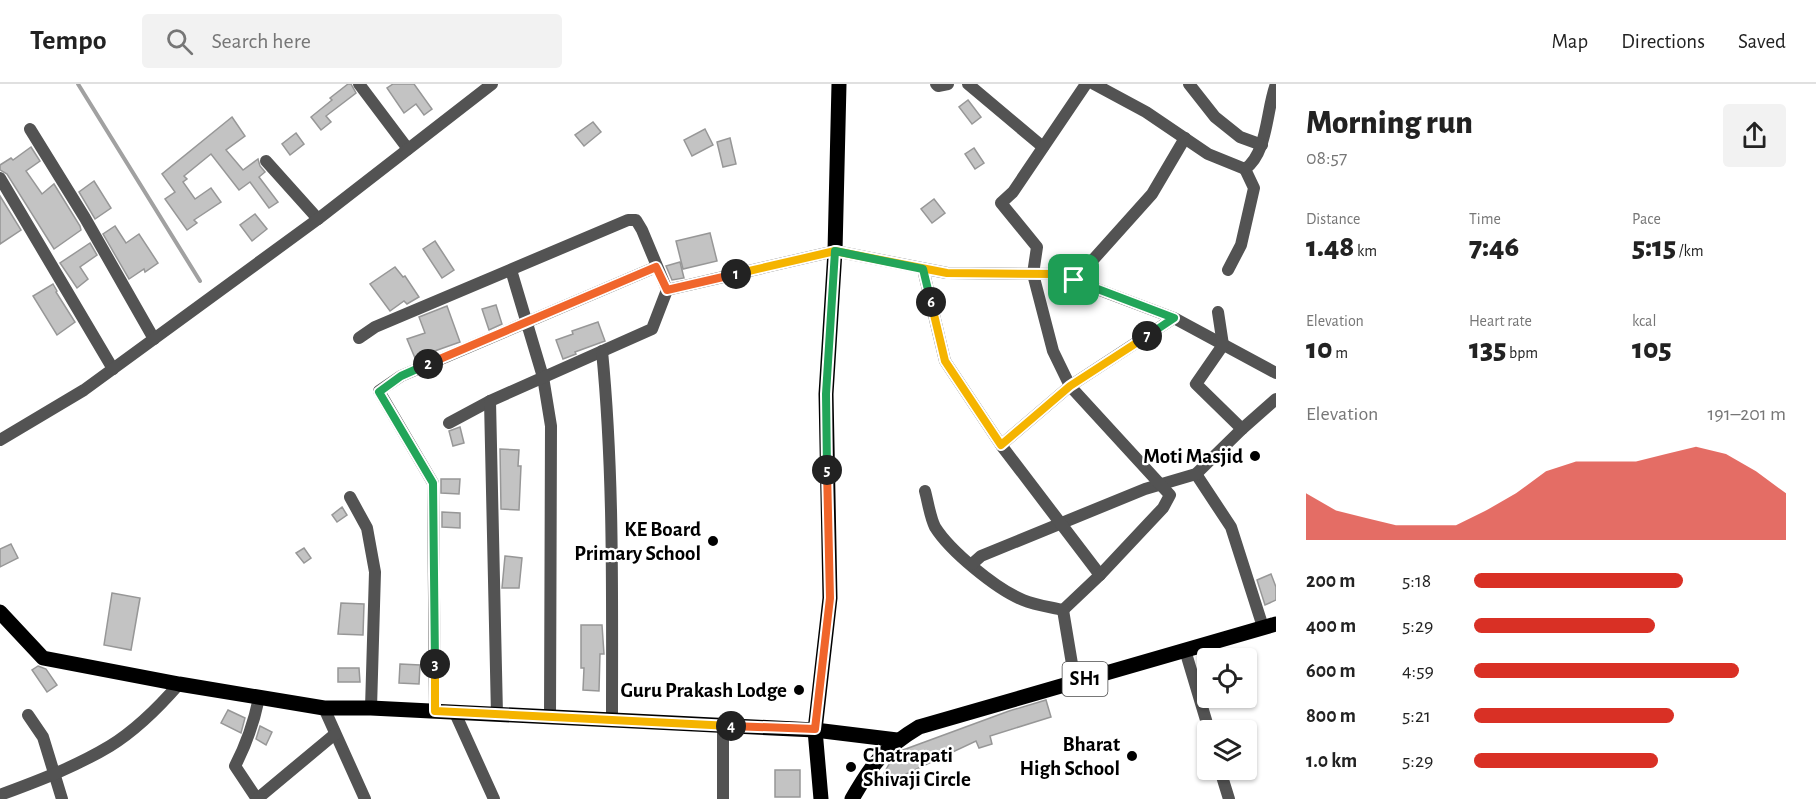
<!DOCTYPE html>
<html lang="en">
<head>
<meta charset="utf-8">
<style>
	body { margin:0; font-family:"Alegreya Sans",sans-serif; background:#f2f2f2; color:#222; height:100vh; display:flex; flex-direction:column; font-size:22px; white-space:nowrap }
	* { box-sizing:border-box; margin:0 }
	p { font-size:20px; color:#767676 }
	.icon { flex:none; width:33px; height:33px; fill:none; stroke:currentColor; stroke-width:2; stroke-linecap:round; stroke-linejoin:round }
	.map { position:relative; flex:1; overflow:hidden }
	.sheet { display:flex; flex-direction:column; background:#fff; width:540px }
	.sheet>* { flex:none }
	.tools { position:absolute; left:1197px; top:564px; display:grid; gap:12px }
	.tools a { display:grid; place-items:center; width:60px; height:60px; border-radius:6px; background:#fff; box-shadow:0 2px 4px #0004; font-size:30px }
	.pin { position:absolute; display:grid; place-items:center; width:51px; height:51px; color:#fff; margin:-26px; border-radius:12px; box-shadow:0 3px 9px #0006 }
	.km { position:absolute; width:30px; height:30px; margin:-15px; border-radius:50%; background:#222; color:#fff; font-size:16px; line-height:30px; text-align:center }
	.round { display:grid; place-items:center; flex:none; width:63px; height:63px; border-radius:6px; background:#f2f2f2 }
	.head { display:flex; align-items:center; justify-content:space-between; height:102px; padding:0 30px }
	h1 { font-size:33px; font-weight:800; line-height:45px }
	.metrics { display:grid; grid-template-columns:repeat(3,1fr); gap:9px; height:102px; padding:6px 30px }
	.metrics div { display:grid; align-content:center }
	.metrics b { font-size:30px; font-weight:800 }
	.metrics small { font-size:16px; font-weight:400 }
	.metrics p { font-size:16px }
	.chart { height:168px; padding:12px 30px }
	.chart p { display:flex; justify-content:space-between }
	.chart svg { width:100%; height:108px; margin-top:6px; fill:#d93025; opacity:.7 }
	ul { padding:0 30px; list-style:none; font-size:20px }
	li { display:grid; grid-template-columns:96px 72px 1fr; align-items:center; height:45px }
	li i { height:15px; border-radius:8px; background:#d93025 }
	header { display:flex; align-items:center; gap:36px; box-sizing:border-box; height:84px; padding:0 30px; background:#fff; border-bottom:2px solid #e0e0e0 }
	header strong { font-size:28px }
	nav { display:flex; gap:33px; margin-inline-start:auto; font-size:21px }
	.search { width:420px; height:54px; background:#f2f2f2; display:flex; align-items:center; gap:15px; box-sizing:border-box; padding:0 21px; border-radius:6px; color:#767676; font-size:22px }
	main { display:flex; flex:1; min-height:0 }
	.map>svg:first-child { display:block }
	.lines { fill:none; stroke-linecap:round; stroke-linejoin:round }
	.stream { stroke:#a1a1a1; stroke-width:4 }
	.building { fill:#c3c3c3; stroke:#979797; stroke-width:1.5 }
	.minor { stroke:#535353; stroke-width:12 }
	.major { stroke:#000; stroke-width:15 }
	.split-1-casing { stroke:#fff; stroke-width:12 }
	.split-2-casing { stroke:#fff; stroke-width:12 }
	.split-3-casing { stroke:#fff; stroke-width:12 }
	.split-4-casing { stroke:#fff; stroke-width:12 }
	.split-5-casing { stroke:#fff; stroke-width:12 }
	.split-6-casing { stroke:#fff; stroke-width:12 }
	.split-7-casing { stroke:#fff; stroke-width:12 }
	.split-8-casing { stroke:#fff; stroke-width:12 }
	.split-1 { stroke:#f5b400; stroke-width:8 }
	.split-2 { stroke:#f0652b; stroke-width:8 }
	.split-3 { stroke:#22a559; stroke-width:8 }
	.split-4 { stroke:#f5b400; stroke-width:8 }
	.split-5 { stroke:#f0652b; stroke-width:8 }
	.split-6 { stroke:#22a559; stroke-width:8 }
	.split-7 { stroke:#f5b400; stroke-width:8 }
	.split-8 { stroke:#22a559; stroke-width:8 }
	.poi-dot { fill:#000; stroke:#fff; stroke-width:2 }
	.labels { text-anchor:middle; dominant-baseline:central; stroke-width:4.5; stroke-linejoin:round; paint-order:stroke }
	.shield { fill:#fff; stroke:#4c4c4c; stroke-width:1.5 }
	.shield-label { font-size:20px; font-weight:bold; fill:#000 }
	.poi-label { font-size:21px; font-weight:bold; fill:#000; stroke:#fff; text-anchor:end }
</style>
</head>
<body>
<header>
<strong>Tempo</strong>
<div class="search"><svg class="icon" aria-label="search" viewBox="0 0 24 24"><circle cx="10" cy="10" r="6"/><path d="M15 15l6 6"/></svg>Search here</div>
<nav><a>Map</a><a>Directions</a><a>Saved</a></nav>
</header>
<main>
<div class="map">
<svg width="1276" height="715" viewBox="0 0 1276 715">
	<rect width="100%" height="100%" fill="#fff"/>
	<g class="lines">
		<path class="stream" d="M78,0L200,197"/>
	</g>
	<g class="building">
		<path d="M348,0H351L356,9L326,32L331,38L321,46L311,33L332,16L330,14Z"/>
		<path d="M393,0H414L432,25L424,31L416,20L404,29L387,4Z"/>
		<path d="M968,16L981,33L972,40L959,23Z"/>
		<path d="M232,33L245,52L226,66L243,86L258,75L260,82L265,88L259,93L278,118L269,124L250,98L239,106L211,70L184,92L187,95L183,98L195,115L211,104L221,118L194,136L197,139L187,146L165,115L175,108L162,90Z"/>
		<path d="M593,38L601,48L584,62L575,51Z"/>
		<path d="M705,45L713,61L692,72L684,56Z"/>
		<path d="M296,49L304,60L290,71L282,60Z"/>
		<path d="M730,54L736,80L723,83L717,58Z"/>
		<path d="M31,63L40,77L26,87L42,110L54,100L80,142L81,146L54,165L7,90L0,86V81L11,74L13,76Z"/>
		<path d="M974,64L984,79L975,85L965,70Z"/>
		<path d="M94,97L111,124L95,135L79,108Z"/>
		<path d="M0,112L21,146L0,160Z"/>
		<path d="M934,115L945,129L932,139L921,125Z"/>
		<path d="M255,130L267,145L252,157L240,141Z"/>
		<path d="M115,142L126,159L139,150L158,179L145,188L144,185L129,195L103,150Z"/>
		<path d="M710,149L717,177L683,185L676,157Z"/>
		<path d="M435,157L454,186L442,194L423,165Z"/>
		<path d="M90,159L97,171L80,183L88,195L77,204L60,179Z"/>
		<path d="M680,178L684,194L672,196L666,182Z"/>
		<path d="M395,183L403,193L405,192L419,213L407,220L404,217L390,227L370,200Z"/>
		<path d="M53,200L57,207L56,208L75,238L57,251L33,212Z"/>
		<path d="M496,221L502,240L489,246L482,225Z"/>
		<path d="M447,222L460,258L415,274L407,255L425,249L419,233Z"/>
		<path d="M598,238L605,257L575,268L576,270L563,275L556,256L573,250L572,247Z"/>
		<path d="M460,343L464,359L453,362L449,347Z"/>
		<path d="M500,365L519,366L518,382H521L519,426L501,425Z"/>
		<path d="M441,395H460L459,410L441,409Z"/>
		<path d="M342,423L347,431L337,438L332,431Z"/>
		<path d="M442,428L460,429V444L442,443Z"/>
		<path d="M11,460L18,474L0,483V465Z"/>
		<path d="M304,464L311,474L304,479L296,469Z"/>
		<path d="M505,472L522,474L519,504H502Z"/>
		<path d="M1271,490L1276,503V516L1265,521L1257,496Z"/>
		<path d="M112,509L140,514L131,566L104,561Z"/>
		<path d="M341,519L364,520L363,551L338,550Z"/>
		<path d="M581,541H602L604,570H600L599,607L583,606L584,584H581Z"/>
		<path d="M400,580L420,581L419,600L399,599Z"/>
		<path d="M38,582L46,585L57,601L47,608L32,586Z"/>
		<path d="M338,584H359L360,598H338Z"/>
		<path d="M1046,616L1051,633L990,652L992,660L979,664L976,657L887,699L884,689L892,675L903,666L1009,627Z"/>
		<path d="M228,626L245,634L241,649L221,639Z"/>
		<path d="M260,642L272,648L266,661L256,655Z"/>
		<rect x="775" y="686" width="25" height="27"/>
	</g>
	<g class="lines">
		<g class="minor">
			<path d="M359,0L408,65"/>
			<path d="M936,0L938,2L948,0"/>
			<path d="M968,0L1043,63"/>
			<path d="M1094,0L1146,28L1208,70L1245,85C1268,69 1266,26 1276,0"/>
			<path d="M1189,0L1215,33L1240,53L1262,61"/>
			<path d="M30,45L85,134L154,255"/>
			<path d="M266,77L318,135"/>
			<path d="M0,94L113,285"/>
			<path d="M923,185L945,277L1001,361"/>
			<path d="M511,186L543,293L551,342L550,633"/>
			<path d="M1228,186L1241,161L1254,104L1245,85"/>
			<path d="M1074,197L1152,110L1185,54"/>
			<path d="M667,206L835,167L947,189L1057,190L1174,234L1276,289"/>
			<path d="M1218,228L1223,261L1196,300L1242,345"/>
			<path d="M359,254L375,243L628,136H636L642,146L667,206L652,245L490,317L449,339"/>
			<path d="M602,267C614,390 612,513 612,636"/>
			<path d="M490,317L497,631"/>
			<path d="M0,356L84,306L318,135L492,0"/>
			<path d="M1196,390L1231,443L1263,543"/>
			<path d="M925,407C928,418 930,433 935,443C950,467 996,505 1023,516C1035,521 1050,523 1063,526"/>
			<path d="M350,413L367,444L375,488L371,624"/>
			<path d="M972,480L981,472L1145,405L1196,390L1242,345L1276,315"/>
			<path d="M1100,491L1001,361L1070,302L1174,234"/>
			<path d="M1063,526L1100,491L1163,424L1170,411L1070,302L1053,267L1033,190L1037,163L1001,119L1013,108L1086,0"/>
			<path d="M1063,526L1075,598"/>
			<path d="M1185,566L1209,646"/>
			<path d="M324,624L365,715"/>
			<path d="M435,627L433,399L379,307L401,292L656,183"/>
			<path d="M455,629L494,715"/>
			<path d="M28,631L43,653L62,715"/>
			<path d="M723,641V715"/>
			<path d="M1220,686L1229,715"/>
			<path d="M0,711C38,697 75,683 110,662C136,646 159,623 179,600"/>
			<path d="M257,715L235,682C247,659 254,638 259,614"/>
			<path d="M257,715L335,650"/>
		</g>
		<g class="major">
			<path d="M0,528L43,574L179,600L324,624H371L815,646L897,656"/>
			<path d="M821,715L815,646L830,514L826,310L835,167L839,0"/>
			<path d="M852,715C872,680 884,664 919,643L1276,540"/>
		</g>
	</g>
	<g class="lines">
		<g class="split-1-casing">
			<path id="split-1" d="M736,190L835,167L947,189L1057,190L1074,196"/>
		</g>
		<g class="split-2-casing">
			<path id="split-2" d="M428,280L656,183L667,206L736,190"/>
		</g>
		<g class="split-3-casing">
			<path id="split-3" d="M428,280L401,292L379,308L433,399L435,580"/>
		</g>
		<g class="split-4-casing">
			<path id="split-4" d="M435,580V627L731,642"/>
		</g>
		<g class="split-5-casing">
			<path id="split-5" d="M731,642L815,645L830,514L827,386"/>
		</g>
		<g class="split-6-casing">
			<path id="split-6" d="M827,386L826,310L835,167L923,185L931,218"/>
		</g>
		<g class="split-7-casing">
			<path id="split-7" d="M931,218L945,277L1001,361L1070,302L1147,252"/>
		</g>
		<g class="split-8-casing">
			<path id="split-8" d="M1074,196L1174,234L1147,252"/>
		</g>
		<use href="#split-1" class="split-1"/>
		<use href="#split-2" class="split-2"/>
		<use href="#split-3" class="split-3"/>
		<use href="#split-4" class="split-4"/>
		<use href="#split-5" class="split-5"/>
		<use href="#split-6" class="split-6"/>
		<use href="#split-7" class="split-7"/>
		<use href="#split-8" class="split-8"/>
	</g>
	<g class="poi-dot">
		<circle cx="1255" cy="372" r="6"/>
		<circle cx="713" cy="457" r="6"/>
		<circle cx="799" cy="606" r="6"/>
		<circle cx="1132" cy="672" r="6"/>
		<circle cx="851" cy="683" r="6"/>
	</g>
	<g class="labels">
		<rect class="shield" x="1062.5" y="578" width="45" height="34" rx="4.5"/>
		<g class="shield-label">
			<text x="1085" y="595">SH1</text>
		</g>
		<g class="poi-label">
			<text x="1243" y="372">Moti Masjid</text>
			<text x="701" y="445">KE Board<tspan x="701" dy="24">Primary School</tspan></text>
			<text x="787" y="606">Guru Prakash Lodge</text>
			<text x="1120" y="660">Bharat<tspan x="1120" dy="24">High School</tspan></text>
			<text x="863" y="671" text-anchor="start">Chatrapati<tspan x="863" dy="24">Shivaji Circle</tspan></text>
		</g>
	</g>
</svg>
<div class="tools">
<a><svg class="icon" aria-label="locate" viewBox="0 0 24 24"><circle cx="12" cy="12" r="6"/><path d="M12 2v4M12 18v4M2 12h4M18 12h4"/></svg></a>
<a><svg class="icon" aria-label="layers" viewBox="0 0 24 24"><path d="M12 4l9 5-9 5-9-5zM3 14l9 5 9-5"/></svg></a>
</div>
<div class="pin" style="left:1074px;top:196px;background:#1e9e55"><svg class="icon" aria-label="arrive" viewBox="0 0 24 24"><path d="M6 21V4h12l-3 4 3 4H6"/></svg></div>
<b class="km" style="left:736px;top:190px">1</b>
<b class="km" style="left:428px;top:280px">2</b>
<b class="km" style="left:435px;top:580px">3</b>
<b class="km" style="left:731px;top:642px">4</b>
<b class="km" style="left:827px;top:386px">5</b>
<b class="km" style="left:931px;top:218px">6</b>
<b class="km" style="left:1147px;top:252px">7</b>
</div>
<section class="sheet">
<div class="head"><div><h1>Morning run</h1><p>08:57</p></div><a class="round"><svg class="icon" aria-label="share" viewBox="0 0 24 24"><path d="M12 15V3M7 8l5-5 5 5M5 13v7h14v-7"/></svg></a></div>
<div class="metrics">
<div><p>Distance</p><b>1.48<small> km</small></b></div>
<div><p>Time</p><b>7:46</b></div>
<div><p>Pace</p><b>5:15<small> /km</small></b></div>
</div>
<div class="metrics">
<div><p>Elevation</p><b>10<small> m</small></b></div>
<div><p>Heart rate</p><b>135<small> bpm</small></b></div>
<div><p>kcal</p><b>105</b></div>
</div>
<div class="chart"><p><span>Elevation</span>191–201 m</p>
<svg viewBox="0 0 160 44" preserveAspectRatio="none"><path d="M0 44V25L10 32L20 35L30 38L40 38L50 38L60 32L70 25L80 16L90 12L100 12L110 12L120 9L130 6L140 9L150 16L160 25V44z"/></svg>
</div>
<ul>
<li><b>200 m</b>5:18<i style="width:67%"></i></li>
<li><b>400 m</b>5:29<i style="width:58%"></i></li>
<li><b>600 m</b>4:59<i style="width:85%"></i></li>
<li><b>800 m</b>5:21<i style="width:64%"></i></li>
<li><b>1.0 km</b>5:29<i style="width:59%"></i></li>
</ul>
</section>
</main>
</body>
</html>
